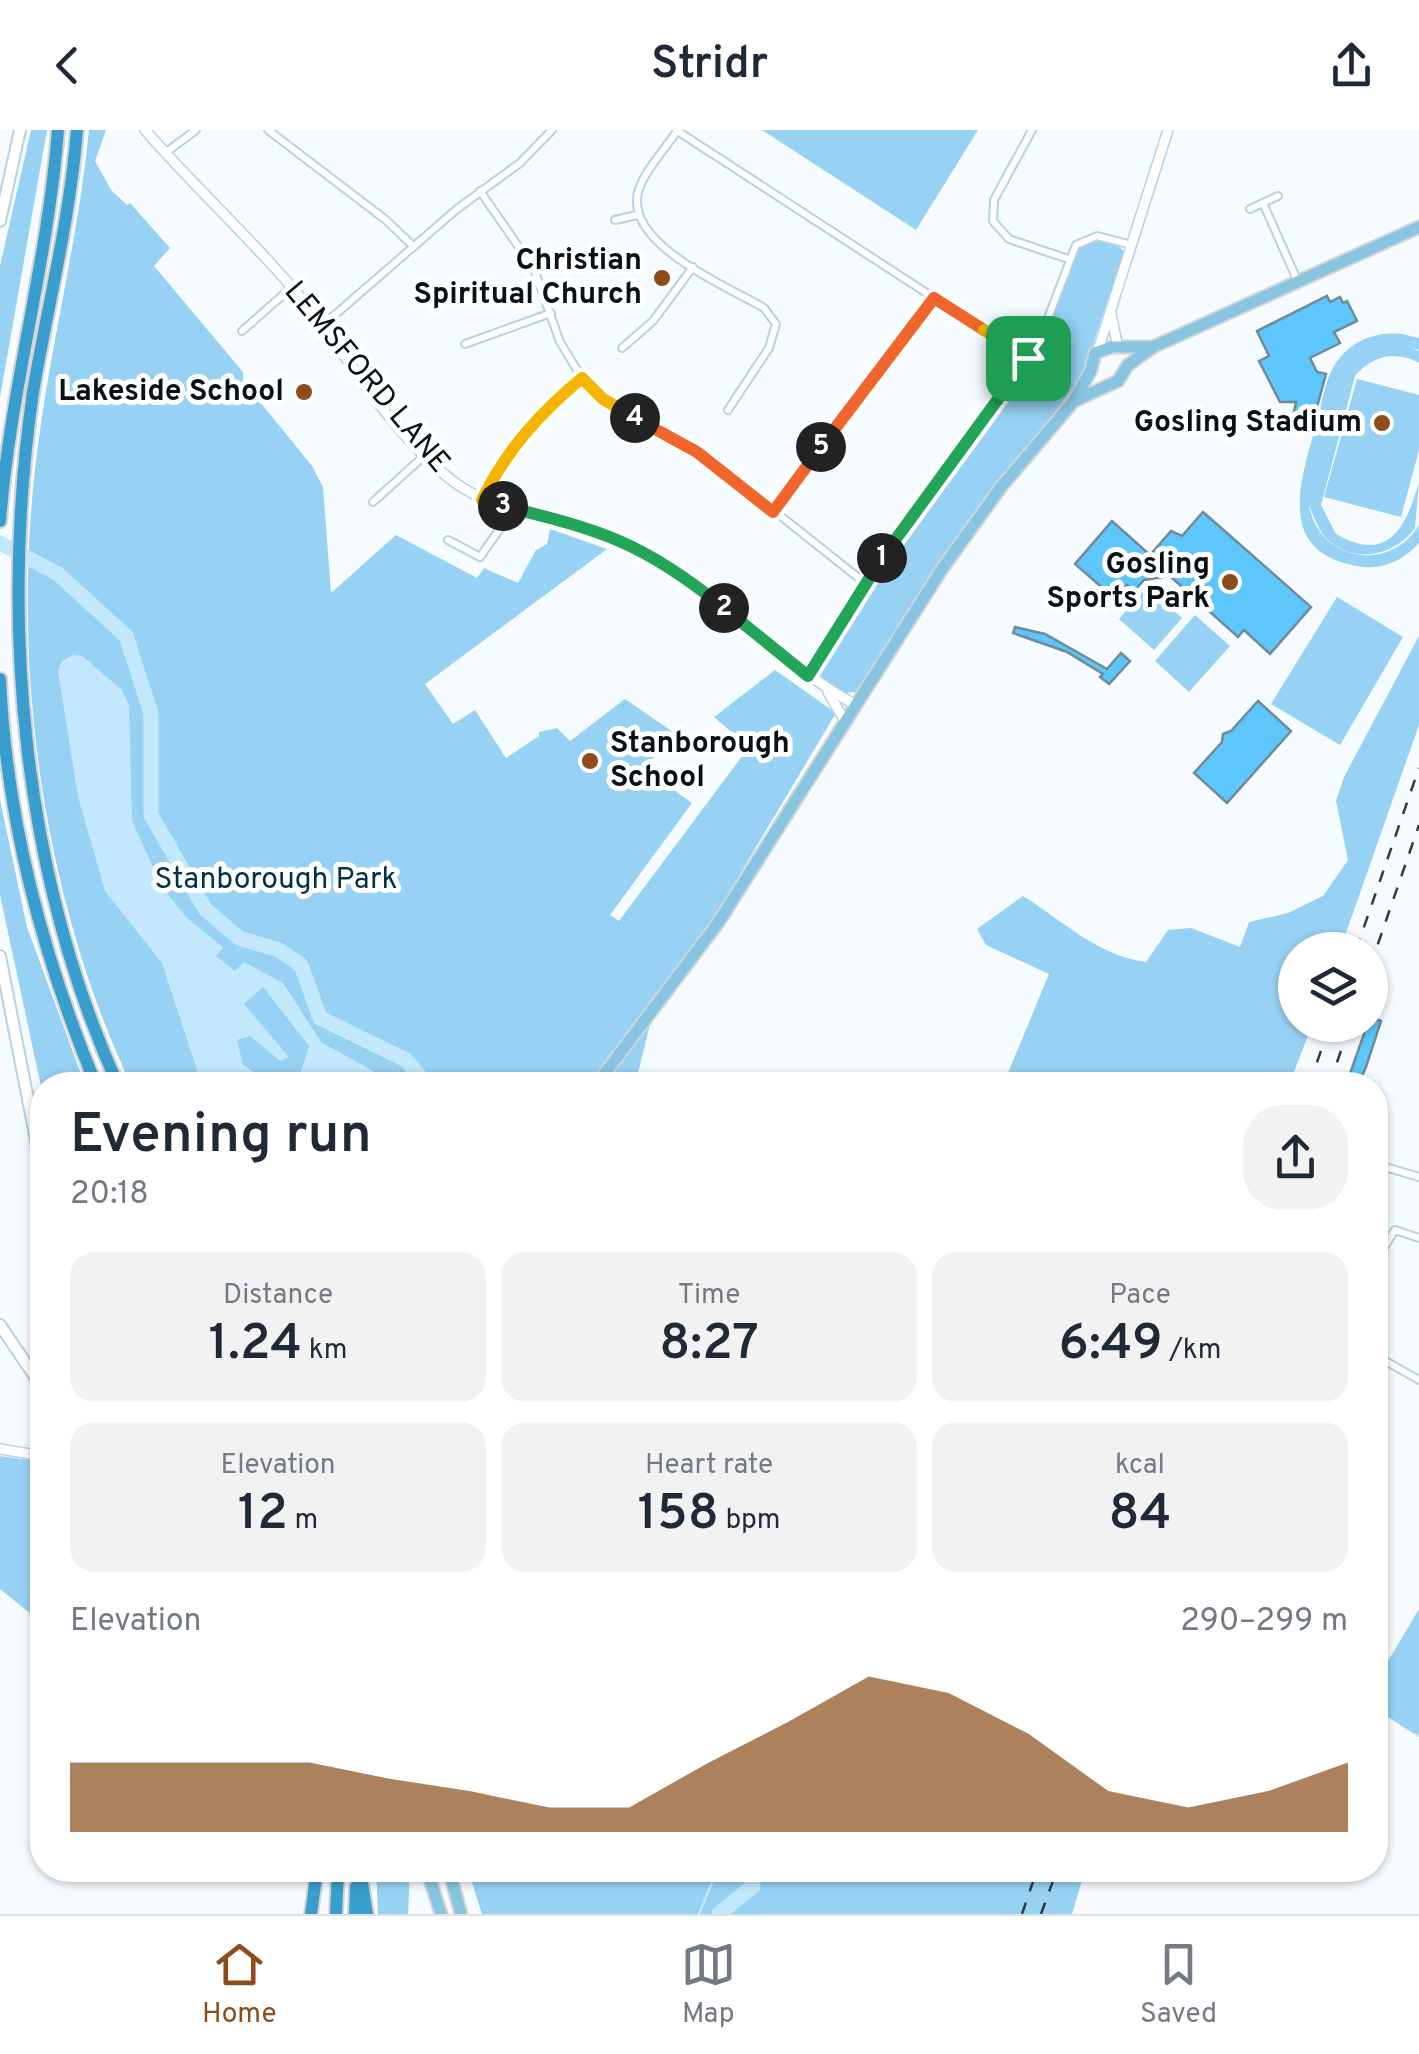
<!DOCTYPE html>
<html lang="en">
<head>
<meta charset="utf-8">
<style>
	body { margin:0; font-family:Overpass,sans-serif; background:#f2f2f3; color:#1f2937; height:100vh; display:flex; flex-direction:column; font-size:38px; white-space:nowrap }
	* { box-sizing:border-box; margin:0 }
	p { font-size:32px; color:#747a83 }
	.icon { flex:none; width:55px; height:55px; fill:none; stroke:currentColor; stroke-width:2; stroke-linecap:round; stroke-linejoin:round }
	.map { position:relative; flex:1; overflow:hidden }
	.side { position:absolute; left:30px; top:942px; width:1358px; height:810px; display:flex; flex-direction:column; background:#fff; border-radius:40px; box-shadow:0 2px 8px #0004 }
	.side>* { flex:none }
	.controls { position:absolute; left:1278px; top:802px; display:grid; gap:20px }
	.controls a { display:grid; place-items:center; width:110px; height:110px; border-radius:50%; background:#fff; box-shadow:0 2px 8px #0004; font-size:50px }
	.pin { position:absolute; display:grid; place-items:center; width:85px; height:85px; color:#fff; margin:-42px; border-radius:20px; box-shadow:0 5px 15px #0006 }
	.km { position:absolute; width:50px; height:50px; margin:-25px; border-radius:50%; background:#222; color:#fff; font-size:28px; line-height:50px; text-align:center }
	.round { display:grid; place-items:center; flex:none; width:105px; height:105px; border-radius:40px; background:#f2f2f3 }
	.overview { display:flex; align-items:center; justify-content:space-between; height:170px; padding:0 40px }
	h1 { font-size:55px; font-weight:600; line-height:75px }
	.stats { display:grid; grid-template-columns:repeat(3,1fr); gap:15px; height:170px; padding:10px 40px }
	.stats div { display:grid; align-content:center; border-radius:25px; background:#f2f2f3; text-align:center }
	.stats b { font-size:50px; font-weight:600 }
	.stats small { font-size:28px; font-weight:400 }
	.stats p { font-size:28px }
	.chart { height:280px; padding:20px 40px }
	.chart p { display:flex; justify-content:space-between }
	.chart svg { width:100%; height:180px; margin-top:10px; fill:#8d4c19; opacity:.7 }
	header { display:flex; justify-content:space-between; align-items:center; height:130px; padding:0 40px; background:#fff; font-size:45px; font-weight:600 }
	.menu { display:flex; justify-content:space-around; align-items:center; height:140px; border-top:2px solid #e0e1e3; background:#fff; font-size:28px; color:#747a83 }
	.menu a { display:grid; justify-items:center; gap:5px }
	.menu .current { color:#8d4c19 }
	.map>svg:first-child { display:block }
	.green { fill:#97d2f4 }
	.water { fill:#c3e8fe; fill-rule:evenodd }
	.lines { fill:none; stroke-linecap:round; stroke-linejoin:round }
	.stream { stroke:#c3e8fe; stroke-width:2.5 }
	.river { stroke:#c3e8fe; stroke-width:15 }
	.building { fill:#5dc6fb; stroke:#708a99; stroke-width:2.5 }
	.minor-casing { stroke:#b6d2e3; stroke-width:10 }
	.tertiary-casing { stroke:#b6d2e3; stroke-width:12 }
	.secondary-casing { stroke:#b6d2e3; stroke-width:14 }
	.primary-casing { stroke:#d2d4d5; stroke-width:15 }
	.motorway-casing { stroke:#d2d4d5; stroke-width:16 }
	.minor { stroke:#fff; stroke-width:6 }
	.tertiary { stroke:#fff; stroke-width:9 }
	.secondary { stroke:#fff; stroke-width:10 }
	.primary { stroke:#88c5e2; stroke-width:11 }
	.motorway { stroke:#399ece; stroke-width:12 }
	.rail { stroke:#323b40; stroke-width:2.5; stroke-dasharray:12 12; stroke-linecap:butt }
	.split-1-casing { stroke:#fff; stroke-width:20 }
	.split-2-casing { stroke:#fff; stroke-width:20 }
	.split-3-casing { stroke:#fff; stroke-width:20 }
	.split-4-casing { stroke:#fff; stroke-width:20 }
	.split-5-casing { stroke:#fff; stroke-width:20 }
	.split-6-casing { stroke:#fff; stroke-width:20 }
	.split-7-casing { stroke:#fff; stroke-width:20 }
	.split-1 { stroke:#22a559; stroke-width:12 }
	.split-2 { stroke:#22a559; stroke-width:12 }
	.split-3 { stroke:#22a559; stroke-width:12 }
	.split-4 { stroke:#f5b400; stroke-width:12 }
	.split-5 { stroke:#f0652b; stroke-width:12 }
	.split-6 { stroke:#f0652b; stroke-width:12 }
	.split-7 { stroke:#f5b400; stroke-width:12 }
	.poi-dot { fill:#8d4c19; stroke:#fff; stroke-width:4 }
	.labels { text-anchor:middle; dominant-baseline:central; stroke-width:10; stroke-linejoin:round; paint-order:stroke }
	.poi-label { font-size:30px; font-weight:bold; fill:#071116; stroke:#fff; text-anchor:end }
	.street-label { font-size:30px; fill:#071116; stroke:#fff }
	.park-label { font-size:30px; fill:#003145; stroke:#fff }
</style>
</head>
<body>
<header><svg class="icon" aria-label="back" viewBox="0 0 24 24"><path d="M15 5l-7 7 7 7"/></svg>Stridr<svg class="icon" aria-label="share" viewBox="0 0 24 24"><path d="M12 15V3M7 8l5-5 5 5M5 13v7h14v-7"/></svg></header>
<div class="map">
<svg width="1419" height="1784" viewBox="0 0 1419 1784">
	<rect width="100%" height="100%" fill="#f5fbfe"/>
	<g class="green">
		<path d="M31,0H47L0,267V136Z"/>
		<path d="M89,0H106L95,31L111,60L127,75L130,73L170,118L154,136L243,242V251L312,336L323,357L331,463L396,405L477,448L484,438L518,453L536,420L547,414L550,399L607,419L425,554L453,594L475,580L506,628L539,606V602L557,598L570,611L625,569L673,602L645,639L692,673L610,785L619,791L749,617L714,587L775,540L836,583L694,821L656,870L635,955H131C39,758 9,522 39,308C53,204 79,104 89,0Z"/>
		<path d="M762,0H978L916,100Z"/>
		<path d="M1096,109L1116,114L1124,121L1083,245L926,454L856,562L844,563L819,546L818,537L867,457L1042,215L1075,121Z"/>
		<path d="M1402,204L1419,208V220L1408,216L1419,221V233C1395,220 1372,226 1355,246L1321,375L1336,404C1389,434 1406,397 1419,352L1415,398C1395,425 1356,435 1328,410C1318,401 1314,385 1309,376C1320,432 1390,443 1419,395V413C1403,431 1381,441 1357,436C1274,422 1301,348 1317,292C1323,268 1326,240 1345,222C1361,207 1381,202 1402,204Z"/>
		<path d="M1357,249L1419,265V320L1401,387L1324,367Z"/>
		<path d="M1147,457L1182,488L1154,520L1119,489Z"/>
		<path d="M1337,467L1403,507L1340,615L1271,574Z"/>
		<path d="M1195,485L1230,516L1189,562L1155,531Z"/>
		<path d="M1419,506V595L1340,820H1295V895H1312L1289,955H1003L1049,844L986,815L977,799L1023,766C1063,791 1098,826 1146,832L1168,800L1191,798L1240,817L1249,792L1288,783L1323,766L1348,730L1336,671L1344,647Z"/>
		<path d="M0,670L27,797L85,955H42V961L0,765Z"/>
		<path d="M0,1326L42,1332V1493L0,1459Z"/>
		<path d="M1419,1479V1607L1375,1579V1553Z"/>
		<path d="M376,1740H410L408,1784H378Z"/>
		<path d="M468,1740H1085L1072,1784H482Z"/>
	</g>
	<path class="water" d="M73,525L82,526L122,560L129,576L132,691L163,758L187,788L223,817L216,826L235,841L244,832L283,853L321,912L398,955H202L162,833L105,761L78,667L58,541L62,531ZM263,857L309,916L298,951L272,954L243,935L237,910L250,906L280,931L289,927L244,874Z"/>
	<g class="lines">
		<g class="stream">
			<path d="M1415,1604L1419,1606"/>
			<path d="M699,1784L717,1740"/>
		</g>
		<g class="river">
			<path d="M0,413L58,444L126,506L151,583V685L205,779L239,808L279,820L301,835L320,888L406,930L427,955"/>
			<path d="M719,1784L753,1756L751,1740"/>
		</g>
	</g>
	<g class="building">
		<path d="M1327,166L1330,172L1340,167L1343,173L1347,171L1357,191L1334,202L1340,213L1310,228L1317,242L1326,244L1314,288L1294,282L1296,272H1280L1259,231L1269,226L1257,201Z"/>
		<path d="M1203,382L1311,477L1270,524L1244,500L1238,507L1170,446L1144,450L1134,461L1127,455L1115,469L1075,434L1112,391L1150,425L1171,401L1182,406Z"/>
		<path d="M1015,497L1045,504L1107,539L1121,523L1130,531L1109,554L1100,547L1103,544L1067,522L1013,503Z"/>
		<path d="M1258,571L1291,601L1227,673L1194,643L1222,612L1223,604L1231,601Z"/>
		<path d="M1370,887L1381,891L1366,937L1358,955H1346Z"/>
	</g>
	<g class="lines">
		<g class="minor-casing">
			<g id="minor">
				<path d="M268,0L386,90L413,116"/>
				<path d="M676,0L1028,229"/>
				<path d="M1032,0L994,70L993,91L1009,109L1068,129"/>
				<path d="M677,1C665,19 646,39 639,59C621,113 727,156 764,178L776,194L769,218L728,280"/>
				<path d="M165,23L196,0"/>
				<path d="M480,61L534,139L560,212L582,248L603,269L729,345L865,453"/>
				<path d="M1263,73L1298,152"/>
				<path d="M1250,79L1278,66"/>
				<path d="M615,90L637,85"/>
				<path d="M322,196L457,79L520,33L552,0"/>
				<path d="M242,201L292,157"/>
				<path d="M465,214L551,183"/>
				<path d="M622,218L653,191L693,137"/>
				<path d="M483,368C506,319 541,282 582,248"/>
				<path d="M373,372L424,326"/>
				<path d="M773,381L933,167"/>
				<path d="M448,410L480,427L504,393L509,378"/>
				<path d="M808,545L894,407L1038,214L1076,115L1097,106L1132,115"/>
				<path d="M1375,1034L1419,1047"/>
				<path d="M1375,1131L1395,1100L1419,1108"/>
				<path d="M1375,1225L1419,1250"/>
			</g>
		</g>
		<g class="tertiary-casing">
			<g id="tertiary">
				<path d="M145,0C192,54 244,102 291,156C345,218 384,297 450,349C501,390 581,386 641,420C720,462 778,533 856,575"/>
				<path d="M1111,184L1118,218"/>
				<path d="M1098,220L1168,0"/>
				<path d="M828,562L846,593"/>
				<path d="M0,1319L42,1326"/>
			</g>
		</g>
		<g class="secondary-casing">
			<g id="secondary">
				<path d="M0,91L20,0"/>
				<path d="M0,826L42,1041"/>
				<path d="M0,1195L42,1257"/>
			</g>
		</g>
		<g class="primary-casing">
			<g id="primary">
				<path d="M1074,271L1118,251L1128,235L1153,217L1419,97"/>
				<path d="M596,955L718,793L942,439L1001,357L1074,271L1091,240L1095,223L1112,217H1153"/>
				<path d="M427,1740L441,1784"/>
				<path d="M449,1740L461,1784"/>
			</g>
		</g>
		<g class="motorway-casing">
			<g id="motorway">
				<path d="M77,0C70,89 48,174 33,262C0,491 22,744 118,955"/>
				<path d="M0,391C10,259 48,132 58,0"/>
				<path d="M0,549C6,688 43,827 96,955"/>
				<path d="M360,1740L367,1784"/>
				<path d="M311,1784L317,1740"/>
				<path d="M336,1784L338,1740"/>
				<path d="M355,1784L356,1757"/>
			</g>
		</g>
		<use href="#minor" class="minor"/>
		<use href="#tertiary" class="tertiary"/>
		<use href="#secondary" class="secondary"/>
		<use href="#primary" class="primary"/>
		<use href="#motorway" class="motorway"/>
		<g class="rail">
			<path d="M1356,820L1419,638"/>
			<path d="M1370,837L1419,695"/>
			<path d="M1309,955L1330,895"/>
			<path d="M1329,955L1350,895"/>
			<path d="M1022,1784L1037,1740"/>
			<path d="M1041,1784L1057,1740"/>
		</g>
	</g>
	<g class="lines">
		<g class="split-1-casing">
			<path id="split-1" d="M882,428L1028,228"/>
		</g>
		<g class="split-2-casing">
			<path id="split-2" d="M724,478L808,546L882,428"/>
		</g>
		<g class="split-3-casing">
			<path id="split-3" d="M503,376C601,400 643,412 724,478"/>
		</g>
		<g class="split-4-casing">
			<path id="split-4" d="M503,376L482,370C506,320 541,282 582,248L603,269L635,288"/>
		</g>
		<g class="split-5-casing">
			<path id="split-5" d="M635,288L697,322L773,382L821,317"/>
		</g>
		<g class="split-6-casing">
			<path id="split-6" d="M821,317L934,168L984,200"/>
		</g>
		<g class="split-7-casing">
			<path id="split-7" d="M984,200L1028,228"/>
		</g>
		<use href="#split-1" class="split-1"/>
		<use href="#split-2" class="split-2"/>
		<use href="#split-3" class="split-3"/>
		<use href="#split-4" class="split-4"/>
		<use href="#split-5" class="split-5"/>
		<use href="#split-6" class="split-6"/>
		<use href="#split-7" class="split-7"/>
	</g>
	<g class="poi-dot">
		<circle cx="662" cy="148" r="10"/>
		<circle cx="304" cy="262" r="10"/>
		<circle cx="1382" cy="293" r="10"/>
		<circle cx="1230" cy="452" r="10"/>
		<circle cx="590" cy="631" r="10"/>
	</g>
	<g class="labels">
		<g class="poi-label">
			<text x="642" y="131">Christian<tspan x="642" dy="34">Spiritual Church</tspan></text>
			<text x="284" y="262">Lakeside School</text>
			<text x="1362" y="293">Gosling Stadium</text>
			<text x="1210" y="435">Gosling<tspan x="1210" dy="34">Sports Park</tspan></text>
			<text x="610" y="614" text-anchor="start">Stanborough<tspan x="610" dy="34">School</tspan></text>
		</g>
		<g class="street-label">
			<text transform="translate(366 248) rotate(50)">LEMSFORD LANE</text>
		</g>
		<g class="park-label">
			<text x="276" y="750">Stanborough Park</text>
		</g>
	</g>
</svg>
<div class="controls">
<a><svg class="icon" aria-label="layers" viewBox="0 0 24 24"><path d="M12 4l9 5-9 5-9-5zM3 14l9 5 9-5"/></svg></a>
</div>
<div class="pin" style="left:1028px;top:228px;background:#1e9e55"><svg class="icon" aria-label="arrive" viewBox="0 0 24 24"><path d="M6 21V4h12l-3 4 3 4H6"/></svg></div>
<b class="km" style="left:882px;top:428px">1</b>
<b class="km" style="left:724px;top:478px">2</b>
<b class="km" style="left:503px;top:376px">3</b>
<b class="km" style="left:635px;top:288px">4</b>
<b class="km" style="left:821px;top:317px">5</b>
<section class="side">
<div class="overview"><div><h1>Evening run</h1><p>20:18</p></div><a class="round"><svg class="icon" aria-label="share" viewBox="0 0 24 24"><path d="M12 15V3M7 8l5-5 5 5M5 13v7h14v-7"/></svg></a></div>
<div class="stats">
<div><p>Distance</p><b>1.24<small> km</small></b></div>
<div><p>Time</p><b>8:27</b></div>
<div><p>Pace</p><b>6:49<small> /km</small></b></div>
</div>
<div class="stats">
<div><p>Elevation</p><b>12<small> m</small></b></div>
<div><p>Heart rate</p><b>158<small> bpm</small></b></div>
<div><p>kcal</p><b>84</b></div>
</div>
<div class="chart"><p><span>Elevation</span>290–299 m</p>
<svg viewBox="0 0 160 44" preserveAspectRatio="none"><path d="M0 44V27L10 27L20 27L30 27L40 31L50 34L60 38L70 38L80 27L90 17L100 6L110 10L120 20L130 34L140 38L150 34L160 27V44z"/></svg>
</div>
</section>
</div>
<nav class="menu">
<a class="current"><svg class="icon" aria-label="home" viewBox="0 0 24 24"><path d="M3 11l9-7 9 7M6 9v11h12V9"/></svg>Home</a>
<a><svg class="icon" aria-label="map" viewBox="0 0 24 24"><path d="M3 6l6-2 6 2 6-2v14l-6 2-6-2-6 2zM9 4v14M15 6v14"/></svg>Map</a>
<a><svg class="icon" aria-label="saved" viewBox="0 0 24 24"><path d="M7 4h10v16l-5-4-5 4z"/></svg>Saved</a>
</nav>
</body>
</html>
